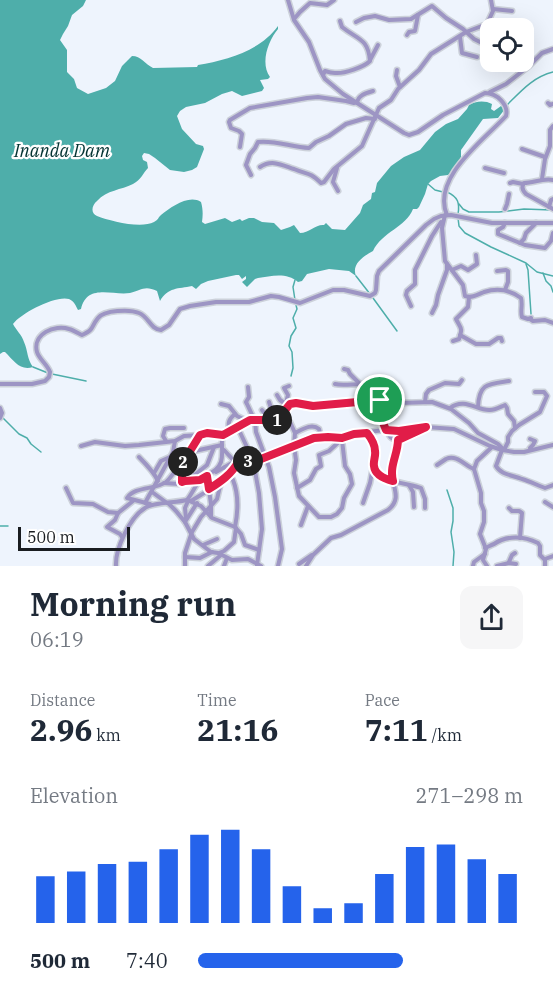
<!DOCTYPE html>
<html lang="en">
<head>
<meta charset="utf-8">
<style>
	body { margin:0; font-family:"IBM Plex Serif",serif; background:#f6f6f7; color:#1f2937; height:100vh; display:flex; flex-direction:column; font-size:22px; white-space:nowrap }
	* { box-sizing:border-box; margin:0 }
	p { font-size:20px; color:#747a83 }
	.icon { flex:none; width:33px; height:33px; fill:none; stroke:currentColor; stroke-width:2; stroke-linecap:round; stroke-linejoin:round }
	.map { position:relative; height:566px; overflow:hidden }
	.side { display:flex; flex-direction:column; background:#fff; flex:1 }
	.side>* { flex:none }
	.buttons { position:absolute; left:480px; top:18px; display:grid; gap:12px }
	.buttons a { display:grid; place-items:center; width:54px; height:54px; border-radius:12px; background:#fff; box-shadow:0 6px 24px #0002; font-size:30px }
	.scale { position:absolute; left:18px; bottom:15px; width:112px; box-sizing:border-box; padding-left:6px; border:3px solid #191c20; border-top:0; font-size:16px; line-height:21px; white-space:nowrap; color:#191c20; -webkit-text-stroke:4px #fff; paint-order:stroke }
	.pin { position:absolute; display:grid; place-items:center; width:51px; height:51px; color:#fff; margin:-26px; border:3px solid #fff; border-radius:50%; box-shadow:0 2px 6px #0007 }
	.km { position:absolute; width:30px; height:30px; margin:-15px; border-radius:50%; background:#222; color:#fff; font-size:16px; line-height:30px; text-align:center }
	.round { display:grid; place-items:center; flex:none; width:63px; height:63px; border-radius:12px; background:#f6f6f7 }
	.head { display:flex; align-items:center; justify-content:space-between; height:102px; padding:0 30px }
	h1 { font-size:33px; font-weight:700; line-height:45px }
	.metrics { display:grid; grid-template-columns:repeat(3,1fr); gap:9px; height:102px; padding:6px 30px }
	.metrics div { display:grid; align-content:center }
	.metrics b { font-size:30px; font-weight:700 }
	.metrics small { font-size:16px; font-weight:400 }
	.metrics p { font-size:16px }
	.chart { height:168px; padding:12px 30px }
	.chart p { display:flex; justify-content:space-between }
	.chart svg { width:100%; height:108px; margin-top:6px; stroke:#2563eb; stroke-width:6 }
	ul { padding:0 30px; list-style:none; font-size:20px }
	li { display:grid; grid-template-columns:96px 72px 1fr; align-items:center; height:45px }
	li i { height:15px; border-radius:8px; background:#2563eb }
	.map>svg:first-child { display:block }
	.water { fill:#4eaeaa }
	.lines { fill:none; stroke-linecap:round; stroke-linejoin:round }
	.stream { stroke:#4eaeaa; stroke-width:1.5 }
	.minor-casing { stroke:#ccd1da; stroke-width:7 }
	.minor { stroke:#9d95c4; stroke-width:4 }
	.route-casing { stroke:#fff; stroke-width:12 }
	.route { stroke:#e11d48; stroke-width:8 }
	.labels { text-anchor:middle; dominant-baseline:central; stroke-width:4.5; stroke-linejoin:round; paint-order:stroke }
	.water-label { font-size:18px; font-style:italic; fill:#033332; stroke:#fff }
</style>
</head>
<body>
<div class="map">
<svg width="553" height="566" viewBox="0 0 553 566">
	<rect width="100%" height="100%" fill="#eef4fd"/>
	<path class="water" d="M0,0H86L83,6L72,15L68,26L63,34L60,40L67,50V72L74,79L77,88L88,94L106,88L115,81L122,66L132,56C141,56 145,64 153,68L197,67L198,65C227,60 260,51 278,26V29C268,41 260,63 270,77L268,79L260,80L264,88L262,91L242,96L232,91L222,94L205,103L186,107L180,111L177,116L182,129L196,144L203,146L204,149L197,167L192,170L184,172L170,170L155,158L149,154L144,153L142,156L143,160L147,162L148,168C143,173 141,180 133,184C121,190 107,190 97,201C92,205 90,213 97,216C110,221 141,229 154,222C159,219 157,219 161,215C171,207 189,194 201,202C203,209 203,215 202,222L205,224L225,218L232,222L240,219L242,221L249,218H254L262,222L274,223L281,230L290,227L294,225L300,233C309,233 316,224 324,225L326,223L332,229L345,230L360,213L363,205L371,199L372,193L375,192L377,183L391,166L404,157L420,150L435,132L446,124L458,119L467,109L469,105C475,101 485,100 492,104L491,109L494,111L501,106L505,109L498,118L483,119L461,150V157L453,171L448,175L440,176L431,181L428,184L425,194L419,207L417,209H413C406,227 382,232 373,251C364,256 351,264 356,276L349,271L329,269L307,274L302,281L298,282C287,272 271,276 258,278L255,279L247,287L242,282L246,279V276L242,279L239,275H236L208,281L201,284L196,289L192,286C178,289 168,287 160,301L157,291C145,285 141,290 130,293C113,296 87,283 81,309L78,310C76,306 74,301 69,299C56,295 21,313 13,324C16,330 22,335 24,342C28,351 27,359 33,367C20,371 14,361 5,352H3L0,354Z"/>
	<g class="lines">
		<g class="stream">
			<path d="M507,105C521,91 533,77 553,72"/>
			<path d="M428,184L435,190L443,192"/>
			<path d="M447,192C458,197 460,203 458,214"/>
			<path d="M459,204L463,209L469,212H499L524,209L552,210"/>
			<path d="M458,218L459,226L465,233L491,247L526,263L537,272L553,276"/>
			<path d="M526,264L528,270L531,314"/>
			<path d="M543,273L546,281L551,286L553,292"/>
			<path d="M356,276L370,294"/>
			<path d="M373,298L397,331"/>
			<path d="M295,300L293,287L295,280"/>
			<path d="M33,367L48,373"/>
			<path d="M52,374L86,381"/>
			<path d="M291,376L293,368L292,352L289,346L291,336L296,328L293,318L297,309L296,305"/>
			<path d="M2,417L19,434L27,438L31,444L41,452"/>
			<path d="M447,490L453,508V521L451,532L454,552L453,566"/>
			<path d="M0,526H8"/>
		</g>
		<g class="minor-casing">
			<g id="minor">
				<path d="M288,0L294,20L309,42L320,70L325,79L343,94L404,133L409,135L418,132L443,115L485,93C497,93 509,105 506,116C484,140 431,178 447,215"/>
				<path d="M493,9L512,11"/>
				<path d="M294,19L300,12L310,3L327,5L334,0"/>
				<path d="M356,22L364,18L375,16L389,20L411,19L432,6L446,18L463,29L474,39L480,42L490,44"/>
				<path d="M407,35L409,32L415,31L418,15"/>
				<path d="M460,37L462,53L477,57"/>
				<path d="M370,60L378,45"/>
				<path d="M397,70L396,76L400,87"/>
				<path d="M323,75L325,71C328,72 331,73 335,73C344,74 364,67 370,61C368,38 358,40 342,27L340,21"/>
				<path d="M490,92L506,84L529,66L542,53L553,49"/>
				<path d="M357,103C358,95 366,93 373,91"/>
				<path d="M548,103L550,105L553,104"/>
				<path d="M240,147L242,134L239,131L231,128L229,122L230,120L250,108L307,98L318,97L346,101L354,103L356,102"/>
				<path d="M522,149L545,157"/>
				<path d="M260,167C272,159 282,165 294,169C308,175 308,171 321,183L324,182L334,169L362,146L379,108L391,100L398,89L419,70L431,54L466,32L487,24L493,11L491,0"/>
				<path d="M337,168L333,182L338,191"/>
				<path d="M485,168L504,173"/>
				<path d="M251,175L246,165L250,154L255,148L258,142C275,140 291,147 309,148L316,142L329,136L346,124L366,118L375,119"/>
				<path d="M542,179L545,159L550,146V130L553,126"/>
				<path d="M553,180C542,178 534,183 524,183C521,187 523,191 526,194L553,209"/>
				<path d="M510,183L513,182L523,184"/>
				<path d="M549,207L551,200L553,199"/>
				<path d="M505,209L507,204L509,194"/>
				<path d="M445,215L442,228L445,261L463,285L465,296C472,298 477,295 484,292C497,288 509,289 521,298C523,305 520,311 522,317L528,319L531,318"/>
				<path d="M505,223L503,227L498,230V234L525,245L545,248L551,241L553,233"/>
				<path d="M520,243L524,239L526,233L536,223"/>
				<path d="M452,270L461,266L468,270L477,264L476,255"/>
				<path d="M497,271L506,270L508,271V282L505,290"/>
				<path d="M411,306L406,295L407,291L415,284V270L432,236L441,222"/>
				<path d="M432,313L436,305L438,295L447,270V264"/>
				<path d="M530,319L533,321L545,320L553,323"/>
				<path d="M460,335L476,344H489L498,338H501L502,341"/>
				<path d="M453,341L459,339C463,327 461,329 456,319L468,307L469,297"/>
				<path d="M344,369L348,370L350,374L360,384"/>
				<path d="M0,384H32L45,381L49,377L50,372C47,364 39,359 37,352C32,334 55,324 69,329C73,330 78,333 82,335C95,329 90,328 98,318C104,310 130,309 139,313C149,317 150,329 161,330L169,325L180,309L190,306L216,302H249L271,296L279,297L300,303L333,290H344L370,296L375,293L376,290L377,276L379,271L426,225L434,219L441,216L451,215L492,223H553"/>
				<path d="M248,387L249,397L246,402L247,404L255,421L256,432L269,467L275,497L282,549L278,566"/>
				<path d="M277,395L280,400L287,405"/>
				<path d="M269,402L272,411L279,420"/>
				<path d="M425,402L426,394L429,390L445,383L459,384L462,380"/>
				<path d="M221,404L229,406L237,416L247,421"/>
				<path d="M288,405L286,403L288,395L284,388L289,386"/>
				<path d="M478,407C479,383 488,384 509,381"/>
				<path d="M0,408L2,413L0,418"/>
				<path d="M450,408C465,397 477,411 490,410C495,410 500,407 505,405L507,408L508,414L514,421L515,428"/>
				<path d="M262,410L266,415L277,418"/>
				<path d="M282,419L290,422L295,433L294,446L296,460L294,473L299,496L319,517H331L337,514L342,508L344,498L352,484L350,474L345,466L342,440"/>
				<path d="M238,428L253,460L259,493L262,529L257,565"/>
				<path d="M230,431C227,423 229,419 235,414"/>
				<path d="M295,433C303,429 312,423 319,429L321,437"/>
				<path d="M367,433C377,449 374,448 374,464C374,482 409,483 421,488L425,499V508"/>
				<path d="M398,440L422,429"/>
				<path d="M166,441L163,436L165,429L170,428H184"/>
				<path d="M81,446L95,442L125,446L139,445L175,441L184,436L200,435"/>
				<path d="M530,448L533,445L535,441L530,439"/>
				<path d="M224,450L235,462"/>
				<path d="M502,450L496,466C501,475 512,475 522,479C529,481 537,485 545,488L553,485"/>
				<path d="M504,450L508,442V437L512,431L519,425L540,412L547,396L544,392H535"/>
				<path d="M190,452L222,445"/>
				<path d="M139,457C146,464 154,472 158,481"/>
				<path d="M182,464V482"/>
				<path d="M437,465C440,463 443,461 446,459C457,454 465,466 474,469"/>
				<path d="M225,467C228,471 231,476 233,480C239,495 238,512 235,527"/>
				<path d="M216,472L232,463L260,459L314,438L328,437L342,438L354,434L384,430L400,431L426,427L454,429L490,446L502,450L514,452H524L553,445"/>
				<path d="M154,473L161,461L170,457"/>
				<path d="M207,476L211,504V517"/>
				<path d="M187,481L207,465L214,447"/>
				<path d="M164,483L179,484L185,481L200,480"/>
				<path d="M409,485L413,492L414,507"/>
				<path d="M66,488L73,503L93,504L108,512L118,513L133,501"/>
				<path d="M297,488L310,480L316,469L321,466L319,455L329,451L342,439"/>
				<path d="M152,492L167,503"/>
				<path d="M187,500L201,506L212,518L235,527L241,534L245,545L259,550"/>
				<path d="M191,501C207,491 230,479 238,462"/>
				<path d="M545,502L553,507"/>
				<path d="M145,503L173,452L175,441"/>
				<path d="M168,503L176,511L185,522L194,539L211,552L218,553L232,560L248,559L261,566"/>
				<path d="M363,503L370,483L373,467"/>
				<path d="M150,504L127,498C135,486 155,490 166,482C178,472 194,436 204,434C209,432 217,434 223,435"/>
				<path d="M509,508L512,511H519L522,513L520,538"/>
				<path d="M118,513L115,520L107,527L120,534L122,537"/>
				<path d="M186,519L185,508L188,501"/>
				<path d="M185,522L197,503"/>
				<path d="M301,525L308,506"/>
				<path d="M203,545L217,539"/>
				<path d="M485,548C488,547 491,545 494,544C507,535 524,536 538,543L540,546V555L545,560"/>
				<path d="M219,553L224,551L234,542L236,528"/>
				<path d="M185,557L200,558L212,552"/>
				<path d="M509,562L512,555L515,553"/>
				<path d="M299,564L312,555"/>
				<path d="M116,566C115,549 130,517 145,508C153,502 176,503 187,500C192,494 195,486 200,480C207,473 217,473 221,462C224,452 220,442 223,434L250,421L280,420C285,417 284,408 290,404H298L313,406L377,400L400,403L432,402L451,409L469,423L478,433L498,444L504,450"/>
				<path d="M185,566V553L192,532L201,517L217,499L221,482"/>
				<path d="M208,566L221,555"/>
				<path d="M224,566L227,558"/>
				<path d="M306,566L313,555L331,538L341,535L388,510C404,498 390,484 392,470C393,460 398,451 398,441V440C389,439 389,435 386,428C384,425 383,424 382,420C380,412 382,393 376,388C367,380 347,387 335,384"/>
				<path d="M473,566L474,562L485,554"/>
				<path d="M487,566L483,560L486,549L480,534L484,522V511L481,503V493L474,469L477,461L492,447"/>
				<path d="M497,566L509,563L516,564"/>
				<path d="M545,566V559L553,556"/>
			</g>
		</g>
		<use href="#minor" class="minor"/>
	</g>
	<g class="lines">
		<g class="route-casing">
			<path id="route" d="M380,400L382,420L386,430L399,431L426,427L398,440C398,454 389,466 393,481C385,479 375,475 374,466C373,461 376,456 375,451C375,445 371,438 367,433L354,434L342,438L328,437L314,438L261,459L238,462C232,474 220,482 209,489L207,476L200,480L185,481L182,482V464L200,435L207,433L223,435L250,420H280L282,419L286,409L290,404L296,403L313,406Z"/>
		</g>
		<use href="#route" class="route"/>
	</g>
	<g class="labels">
		<g class="water-label">
			<text x="62" y="150">Inanda Dam</text>
		</g>
	</g>
</svg>
<div class="buttons">
<a><svg class="icon" aria-label="locate" viewBox="0 0 24 24"><circle cx="12" cy="12" r="6"/><path d="M12 2v4M12 18v4M2 12h4M18 12h4"/></svg></a>
</div>
<div class="scale">500 m</div>
<div class="pin" style="left:380px;top:400px;background:#1e9e55"><svg class="icon" aria-label="arrive" viewBox="0 0 24 24"><path d="M6 21V4h12l-3 4 3 4H6"/></svg></div>
<b class="km" style="left:277px;top:420px">1</b>
<b class="km" style="left:183px;top:462px">2</b>
<b class="km" style="left:248px;top:461px">3</b>
</div>
<section class="side">
<div class="head"><div><h1>Morning run</h1><p>06:19</p></div><a class="round"><svg class="icon" aria-label="share" viewBox="0 0 24 24"><path d="M12 15V3M7 8l5-5 5 5M5 13v7h14v-7"/></svg></a></div>
<div class="metrics">
<div><p>Distance</p><b>2.96<small> km</small></b></div>
<div><p>Time</p><b>21:16</b></div>
<div><p>Pace</p><b>7:11<small> /km</small></b></div>
</div>
<div class="chart"><p><span>Elevation</span>271–298 m</p>
<svg viewBox="0 0 160 44" preserveAspectRatio="none"><path d="M5 44V25M15 44V23M25 44V20M35 44V19M45 44V14M55 44V8M65 44V6M75 44V14M85 44V29M95 44V38M105 44V36M115 44V24M125 44V13M135 44V12M145 44V18M155 44V24"/></svg>
</div>
<ul>
<li><b>500 m</b>7:40<i style="width:63%"></i></li>
</ul>
</section>
</body>
</html>
